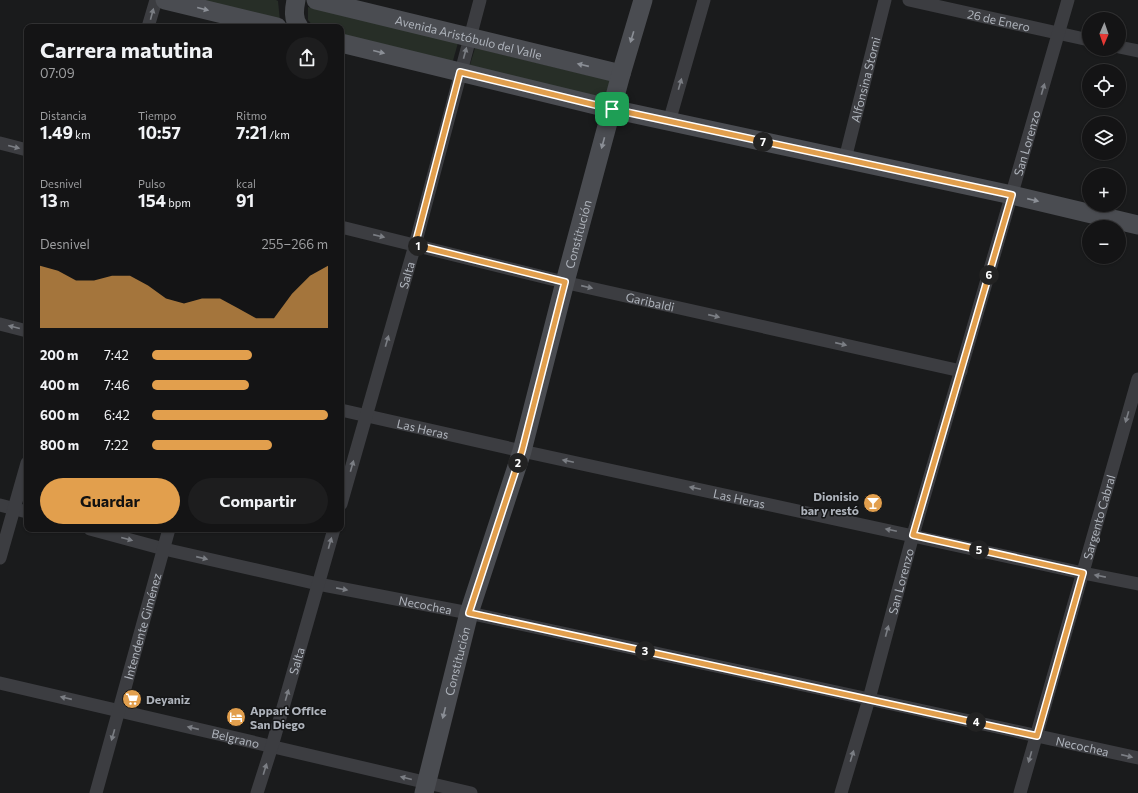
<!DOCTYPE html>
<html lang="es">
<head>
<meta charset="utf-8">
<style>
	body { margin:0; font-family:Commissioner,sans-serif; background:#1d1d1e; color:#f1f3f6; height:100vh; display:flex; flex-direction:column; font-size:15px; white-space:nowrap }
	* { box-sizing:border-box; margin:0 }
	p { font-size:13px; color:#9d9ea0 }
	.icon { flex:none; width:22px; height:22px; fill:none; stroke:currentColor; stroke-width:2; stroke-linecap:round; stroke-linejoin:round }
	.map { position:relative; flex:1; overflow:hidden }
	.sheet { position:absolute; left:24px; top:24px; width:320px; height:508px; display:flex; flex-direction:column; background:#141415; border-radius:8px; box-shadow:0 1px 3px #0004,0 0 0 1px #333334 }
	.sheet>* { flex:none }
	.needle { width:26px; rotate:182deg }
	.fabs { position:absolute; left:1082px; top:12px; display:grid; gap:8px }
	.fabs a { display:grid; place-items:center; width:44px; height:44px; border-radius:50%; background:#141415; box-shadow:0 1px 3px #0004,0 0 0 1px #333334; font-size:20px }
	.pin { position:absolute; display:grid; place-items:center; width:34px; height:34px; color:#fff; margin:-17px; border-radius:8px; box-shadow:0 2px 6px #0006 }
	.km { position:absolute; width:20px; height:20px; margin:-10px; border-radius:50%; background:#222; color:#fff; font-size:11px; line-height:20px; text-align:center }
	.round { display:grid; place-items:center; flex:none; width:42px; height:42px; border-radius:21px; background:#1d1d1e }
	.head { display:flex; align-items:center; justify-content:space-between; height:68px; padding:0 16px }
	h1 { font-size:22px; font-weight:700; line-height:30px }
	.stats { display:grid; grid-template-columns:repeat(3,1fr); gap:6px; height:68px; padding:4px 16px }
	.stats div { display:grid; align-content:center }
	.stats b { font-size:17px; font-weight:700 }
	.stats small { font-size:11px; font-weight:400 }
	.stats p { font-size:11px }
	.chart { height:112px; padding:8px 16px }
	.chart p { display:flex; justify-content:space-between }
	.chart svg { width:100%; height:72px; margin-top:4px; fill:#e29f4d; opacity:.7 }
	.action { display:flex; gap:8px; margin-top:auto; padding:8px 16px }
	.action a { flex:1; height:46px; border-radius:24px; background:#e29f4d; color:#111; font-size:16px; font-weight:700; line-height:46px; text-align:center }
	.action a+a { background:#1d1d1e; color:#f1f3f6 }
	ul { padding:0 16px; list-style:none; font-size:13px }
	li { display:grid; grid-template-columns:64px 48px 1fr; align-items:center; height:30px }
	li i { height:10px; border-radius:5px; background:#e29f4d }
	.map>svg:first-child { display:block }
	.green { fill:#272e27 }
	.lines { fill:none; stroke-linecap:round; stroke-linejoin:round }
	.street { stroke:#3c3d41; stroke-width:13 }
	.secondary { stroke:#4a4c51; stroke-width:19 }
	.oneway { fill:#8b8f96 }
	.oneway2 { fill:#7b7e84 }
	.route-casing { stroke:#fff; stroke-width:8 }
	.route { stroke:#e29f4d; stroke-width:5 }
	.labels { text-anchor:middle; dominant-baseline:central; stroke-width:3; stroke-linejoin:round; paint-order:stroke }
	.street-label { font-size:12px; fill:#aeb3bb; stroke:#151617 }
	.poi-label { font-size:12px; font-weight:bold; fill:#aeb3bb; stroke:#151617; text-anchor:start }
</style>
</head>
<body>
<div class="map">
<svg width="1138" height="793" viewBox="0 0 1138 793">
	<rect width="100%" height="100%" fill="#1a1b1c"/>
	<g class="green">
		<path d="M196,0H276L278,1L280,21Z"/>
		<path d="M308,7L458,43L452,64L341,36V27H314L308,20Z"/>
		<path d="M475,48L612,81L605,98L469,68Z"/>
	</g>
	<g class="lines">
		<g class="street">
			<path id="s1" d="M909,0L1089,40"/>
			<path d="M148,27L156,0"/>
			<path d="M1119,47L1138,51"/>
			<path d="M669,122L704,0"/>
			<path d="M0,143L27,150"/>
			<path id="s2" d="M845,159L885,0"/>
			<path id="s3" d="M341,227L572,284L961,371"/>
			<path d="M0,324L27,331"/>
			<path id="s4" d="M341,410L522,451L1083,573L1138,584"/>
			<path id="s5" d="M341,504L415,245L480,0"/>
			<path d="M0,505L27,512"/>
			<path id="s6" d="M90,529L164,549L318,584L469,613L869,699L1138,758"/>
			<path d="M0,558L27,463"/>
			<path id="s7" d="M0,683L471,793"/>
			<path id="s8" d="M96,793L169,529"/>
			<path id="s9" d="M257,793L272,746L334,529"/>
			<path id="s10" d="M841,793L869,699L913,535L1068,0"/>
			<path id="s11" d="M1020,793L1138,379"/>
		</g>
		<g class="secondary">
			<path d="M165,0L277,27"/>
			<path d="M296,0C294,10 293,19 299,27"/>
			<path id="s12" d="M316,0L621,74"/>
			<path d="M341,43L612,109L1012,195L1138,225"/>
			<path id="s13" d="M424,793L469,613L522,451L565,282L621,74L643,0"/>
		</g>
	</g>
	<defs><path id="oneway-solid" d="M-6-.8H1V-3.2L6.5 0L1 3.2V.8H-6Z"/></defs>
	<g class="oneway">
		<use href="#oneway-solid" transform="translate(203 9) rotate(14)"/>
		<use href="#oneway-solid" transform="translate(632 37) rotate(107)"/>
		<use href="#oneway-solid" transform="translate(379 52) rotate(14)"/>
		<use href="#oneway-solid" transform="translate(583 65) rotate(-167)"/>
		<use href="#oneway-solid" transform="translate(603 143) rotate(105)"/>
		<use href="#oneway-solid" transform="translate(1033 200) rotate(13)"/>
		<use href="#oneway-solid" transform="translate(444 713) rotate(104)"/>
	</g>
	<g class="oneway2">
		<use href="#oneway-solid" transform="translate(152 14) rotate(-75)"/>
		<use href="#oneway-solid" transform="translate(465 53) rotate(-75)"/>
		<use href="#oneway-solid" transform="translate(680 84) rotate(-74)"/>
		<use href="#oneway-solid" transform="translate(1043 89) rotate(-74)"/>
		<use href="#oneway-solid" transform="translate(14 147) rotate(14)"/>
		<use href="#oneway-solid" transform="translate(379 236) rotate(13)"/>
		<use href="#oneway-solid" transform="translate(587 287) rotate(13)"/>
		<use href="#oneway-solid" transform="translate(714 316) rotate(13)"/>
		<use href="#oneway-solid" transform="translate(14 327) rotate(-166)"/>
		<use href="#oneway-solid" transform="translate(387 341) rotate(-74)"/>
		<use href="#oneway-solid" transform="translate(841 344) rotate(13)"/>
		<use href="#oneway-solid" transform="translate(1127 417) rotate(106)"/>
		<use href="#oneway-solid" transform="translate(568 461) rotate(-168)"/>
		<use href="#oneway-solid" transform="translate(352 466) rotate(-74)"/>
		<use href="#oneway-solid" transform="translate(695 488) rotate(-168)"/>
		<use href="#oneway-solid" transform="translate(891 530) rotate(-168)"/>
		<use href="#oneway-solid" transform="translate(127 539) rotate(15)"/>
		<use href="#oneway-solid" transform="translate(330 543) rotate(-74)"/>
		<use href="#oneway-solid" transform="translate(202 558) rotate(13)"/>
		<use href="#oneway-solid" transform="translate(1100 576) rotate(-169)"/>
		<use href="#oneway-solid" transform="translate(342 589) rotate(11)"/>
		<use href="#oneway-solid" transform="translate(887 631) rotate(-75)"/>
		<use href="#oneway-solid" transform="translate(287 695) rotate(-74)"/>
		<use href="#oneway-solid" transform="translate(66 698) rotate(-167)"/>
		<use href="#oneway-solid" transform="translate(193 728) rotate(-167)"/>
		<use href="#oneway-solid" transform="translate(113 735) rotate(106)"/>
		<use href="#oneway-solid" transform="translate(852 756) rotate(-73)"/>
		<use href="#oneway-solid" transform="translate(1127 756) rotate(13)"/>
		<use href="#oneway-solid" transform="translate(1030 757) rotate(106)"/>
		<use href="#oneway-solid" transform="translate(265 769) rotate(-73)"/>
		<use href="#oneway-solid" transform="translate(406 778) rotate(-166)"/>
	</g>
	<g class="lines">
		<g class="route-casing">
			<path id="route" d="M460,72L612,109L1012,195L913,535L1083,573L1037,736L469,613L522,451L565,282L415,245Z"/>
		</g>
		<use href="#route" class="route"/>
	</g>
	<defs>
		<g id="bar-disc" transform="scale(1)"><circle r="9.5" fill="#e29f4d" stroke="#151617"/><path d="M-6-5H6L.8 .8V4.5H3.5V6h-7V4.5H-.8V.8Z" fill="#fff"/></g>
		<g id="supermarket-disc" transform="scale(1)"><circle r="9.5" fill="#e29f4d" stroke="#151617"/><path d="M-6-5.5h2.5l.6 2H6L4.5 2H-2.5L-4.4-4H-6ZM-1.5 3.2a1.3 1.3 0 1 0 .1 0ZM3 3.2a1.3 1.3 0 1 0 .1 0Z" fill="#fff"/></g>
		<g id="hotel-disc" transform="scale(1)"><circle r="9.5" fill="#e29f4d" stroke="#151617"/><path d="M-6-4.5h1.5V1H6V5H4.5V3h-9V5H-6ZM-4 0a1.8 1.8 0 1 1 3.6 0ZM.5 0V-2.5h3Q6-2.5 6 0Z" fill="#fff"/></g>
	</defs>
	<g fill-rule="evenodd">
		<use href="#bar-disc" x="873" y="503"/>
		<use href="#supermarket-disc" x="132" y="699"/>
		<use href="#hotel-disc" x="236" y="717"/>
	</g>
	<g class="labels">
		<g class="street-label">
			<text stroke="none"><textPath href="#s1" startOffset="92">26 de Enero</textPath></text>
			<text stroke="none"><textPath href="#s12" startOffset="157">Avenida Aristóbulo del Valle</textPath></text>
			<text stroke="none"><textPath href="#s2" startOffset="82">Alfonsina Storni</textPath></text>
			<text stroke="none"><textPath href="#s10" startOffset="676">San Lorenzo</textPath></text>
			<text stroke="none"><textPath href="#s13" startOffset="580">Constitución</textPath></text>
			<text stroke="none"><textPath href="#s5" startOffset="238">Salta</textPath></text>
			<text stroke="none"><textPath href="#s3" startOffset="318">Garibaldi</textPath></text>
			<text stroke="none"><textPath href="#s4" startOffset="84">Las Heras</textPath></text>
			<text stroke="none"><textPath href="#s4" startOffset="408">Las Heras</textPath></text>
			<text stroke="none"><textPath href="#s11" startOffset="287">Sargento Cabral</textPath></text>
			<text stroke="none"><textPath href="#s10" startOffset="220">San Lorenzo</textPath></text>
			<text stroke="none"><textPath href="#s6" startOffset="344">Necochea</textPath></text>
			<text stroke="none"><textPath href="#s8" startOffset="173">Intendente Giménez</textPath></text>
			<text stroke="none"><textPath href="#s9" startOffset="138">Salta</textPath></text>
			<text stroke="none"><textPath href="#s13" startOffset="136">Constitución</textPath></text>
			<text stroke="none"><textPath href="#s7" startOffset="242">Belgrano</textPath></text>
			<text stroke="none"><textPath href="#s6" startOffset="1016">Necochea</textPath></text>
		</g>
		<g class="poi-label">
			<text x="859" y="496" text-anchor="end">Dionisio<tspan x="859" dy="14">bar y restó</tspan></text>
			<text x="146" y="699">Deyaniz</text>
			<text x="250" y="710">Appart Office<tspan x="250" dy="14">San Diego</tspan></text>
		</g>
	</g>
</svg>
<div class="fabs">
<a><svg class="needle" viewBox="-14 -14 28 28"><path d="M0-13l5 13h-10z" fill="#e53935"/><path d="M0 13l5-13h-10z" fill="#9d9ea0"/></svg></a>
<a><svg class="icon" aria-label="locate" viewBox="0 0 24 24"><circle cx="12" cy="12" r="6"/><path d="M12 2v4M12 18v4M2 12h4M18 12h4"/></svg></a>
<a><svg class="icon" aria-label="layers" viewBox="0 0 24 24"><path d="M12 4l9 5-9 5-9-5zM3 14l9 5 9-5"/></svg></a>
<a>+</a>
<a>−</a>
</div>
<div class="pin" style="left:612px;top:109px;background:#1e9e55"><svg class="icon" aria-label="arrive" viewBox="0 0 24 24"><path d="M6 21V4h12l-3 4 3 4H6"/></svg></div>
<b class="km" style="left:418px;top:246px">1</b>
<b class="km" style="left:518px;top:463px">2</b>
<b class="km" style="left:645px;top:651px">3</b>
<b class="km" style="left:976px;top:722px">4</b>
<b class="km" style="left:979px;top:550px">5</b>
<b class="km" style="left:989px;top:275px">6</b>
<b class="km" style="left:763px;top:142px">7</b>
<section class="sheet">
<div class="head"><div><h1>Carrera matutina</h1><p>07:09</p></div><a class="round"><svg class="icon" aria-label="share" viewBox="0 0 24 24"><path d="M12 15V3M7 8l5-5 5 5M5 13v7h14v-7"/></svg></a></div>
<div class="stats">
<div><p>Distancia</p><b>1.49<small> km</small></b></div>
<div><p>Tiempo</p><b>10:57</b></div>
<div><p>Ritmo</p><b>7:21<small> /km</small></b></div>
</div>
<div class="stats">
<div><p>Desnivel</p><b>13<small> m</small></b></div>
<div><p>Pulso</p><b>154<small> bpm</small></b></div>
<div><p>kcal</p><b>91</b></div>
</div>
<div class="chart"><p><span>Desnivel</span>255–266 m</p>
<svg viewBox="0 0 160 44" preserveAspectRatio="none"><path d="M0 44V6L10 9L20 15L30 15L40 12L50 12L60 18L70 26L80 29L90 26L100 26L110 32L120 38L130 38L140 23L150 12L160 6V44z"/></svg>
</div>
<ul>
<li><b>200 m</b>7:42<i style="width:57%"></i></li>
<li><b>400 m</b>7:46<i style="width:55%"></i></li>
<li><b>600 m</b>6:42<i style="width:100%"></i></li>
<li><b>800 m</b>7:22<i style="width:68%"></i></li>
</ul>
<div class="action"><a>Guardar</a><a>Compartir</a></div>
</section>
</div>
</body>
</html>
